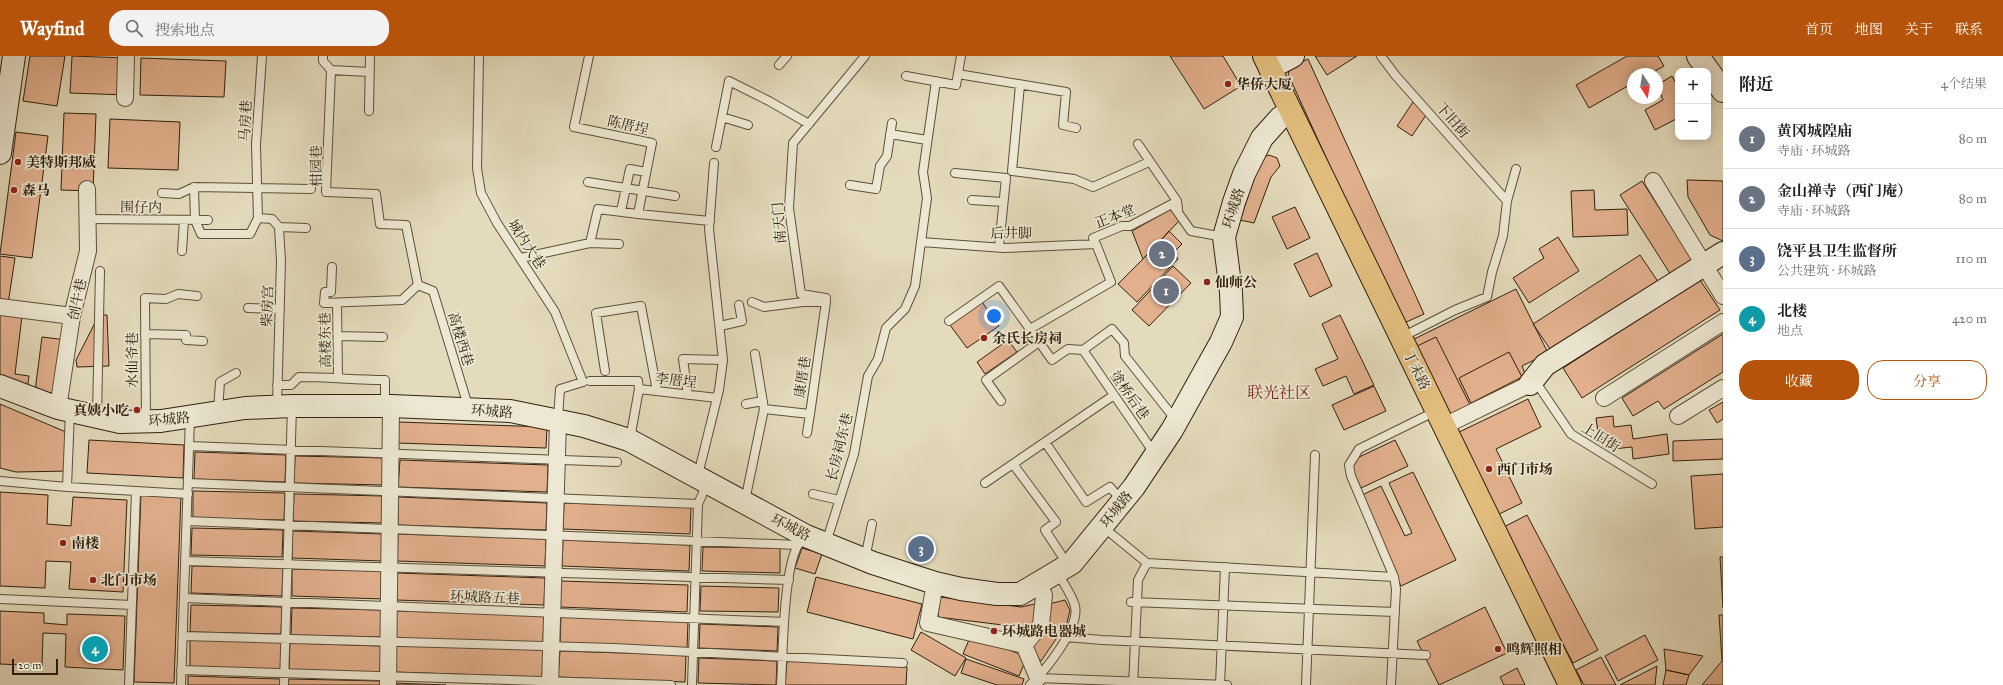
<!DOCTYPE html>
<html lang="zh">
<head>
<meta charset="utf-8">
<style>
  body { margin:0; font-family:"IM FELL Great Primer","Noto Serif SC",serif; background:#f2f2f2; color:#222 }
  .controls { position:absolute; right:12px; top:12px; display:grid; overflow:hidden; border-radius:8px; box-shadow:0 2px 10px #0003 }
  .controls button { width:36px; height:36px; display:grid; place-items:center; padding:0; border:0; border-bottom:1px solid #e0e0e0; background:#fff; color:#222; font:20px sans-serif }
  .compass { position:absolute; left:1627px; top:12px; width:36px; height:36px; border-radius:50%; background:#fff; box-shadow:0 2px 10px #0003; rotate:168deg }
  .scale { position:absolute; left:12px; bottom:10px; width:46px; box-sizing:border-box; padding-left:4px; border:2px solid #30200f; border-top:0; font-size:11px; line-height:14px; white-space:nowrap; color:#30200f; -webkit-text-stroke:3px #ede8d3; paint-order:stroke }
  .you { position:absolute; left:994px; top:260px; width:14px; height:14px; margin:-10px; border:3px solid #fff; border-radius:50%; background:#1a73e8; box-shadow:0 0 0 6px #1a73e833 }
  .badge { display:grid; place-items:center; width:26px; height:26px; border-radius:50%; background:#b45309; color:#fff; font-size:13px; font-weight:700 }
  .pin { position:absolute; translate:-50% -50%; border:2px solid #fff; box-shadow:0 1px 4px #0006 }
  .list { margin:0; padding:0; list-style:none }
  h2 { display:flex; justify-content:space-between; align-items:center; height:52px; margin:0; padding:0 16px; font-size:17px }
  h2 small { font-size:13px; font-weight:400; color:#767676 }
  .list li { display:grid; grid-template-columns:26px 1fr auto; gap:12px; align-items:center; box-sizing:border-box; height:60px; padding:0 16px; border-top:1px solid #e0e0e0 }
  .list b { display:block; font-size:15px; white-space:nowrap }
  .list p { margin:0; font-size:13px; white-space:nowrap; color:#767676 }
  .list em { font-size:13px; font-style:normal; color:#767676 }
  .actions { display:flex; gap:8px; padding:12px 16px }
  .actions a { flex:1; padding:9px 0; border:1px solid #b45309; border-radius:16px; text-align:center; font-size:14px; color:#b45309 }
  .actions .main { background:#b45309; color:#fff }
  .icon { flex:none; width:22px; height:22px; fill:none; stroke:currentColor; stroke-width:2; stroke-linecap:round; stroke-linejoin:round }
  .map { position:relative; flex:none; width:1723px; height:629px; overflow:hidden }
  header { display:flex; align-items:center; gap:24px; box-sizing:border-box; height:56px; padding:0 20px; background:#b45309; color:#fff }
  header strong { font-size:19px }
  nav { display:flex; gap:22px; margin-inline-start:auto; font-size:14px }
  .search { width:280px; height:36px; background:#f2f2f2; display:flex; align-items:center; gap:10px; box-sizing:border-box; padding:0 14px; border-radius:16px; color:#767676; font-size:15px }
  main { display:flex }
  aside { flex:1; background:#fff }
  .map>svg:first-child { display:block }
</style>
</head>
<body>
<header>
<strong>Wayfind</strong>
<div class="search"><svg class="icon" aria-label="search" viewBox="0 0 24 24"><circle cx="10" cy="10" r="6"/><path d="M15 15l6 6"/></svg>搜索地点</div>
<nav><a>首页</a><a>地图</a><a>关于</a><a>联系</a></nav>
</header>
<main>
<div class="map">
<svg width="1723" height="629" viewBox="0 0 1723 629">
  <rect width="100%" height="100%" fill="#e4dbbc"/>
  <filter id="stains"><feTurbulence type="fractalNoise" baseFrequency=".005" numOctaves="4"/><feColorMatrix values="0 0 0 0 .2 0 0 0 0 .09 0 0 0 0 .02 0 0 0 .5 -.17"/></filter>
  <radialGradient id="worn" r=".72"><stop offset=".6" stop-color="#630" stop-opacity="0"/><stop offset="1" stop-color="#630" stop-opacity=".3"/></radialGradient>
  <path fill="#e2b08d" stroke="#30200f" d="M30 0H65L57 50 23 45Z
    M72 0 127 2 126 39 70 37Z
    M1170 0H1223L1241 30 1204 53Z
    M1315 0H1357L1327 19Z
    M1627 0H1658L1664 10 1650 18H1633V27L1589 52 1576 29Z
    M141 2 226 5 224 41 140 39Z
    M1308 3 1424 258 1402 268 1288 18 1291 11Z
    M1672 20 1678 31V62L1655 74 1645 54 1663 44 1657 29Z
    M1413 46 1428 56 1412 80 1397 70Z
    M64 57 96 58 93 135 61 134Z
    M110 63 180 66 178 114 108 112Z
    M16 76 48 80 32 202 0 198Z
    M1269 99 1277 102 1280 110 1271 121 1254 167 1240 164 1261 102Z
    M1687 124 1723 125V185L1710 179 1688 141Z
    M1642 125 1693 205 1671 219 1620 139Z
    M1594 134 1595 154 1627 153 1628 179 1573 181 1571 135Z
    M1295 151 1310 182 1287 193 1272 161Z
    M1171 153 1179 165 1143 203 1132 175Z
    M1169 175 1182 188 1173 197 1178 203 1172 209 1154 192Z
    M1558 181 1579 215 1529 247 1513 222 1544 202 1539 193Z
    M1154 192 1172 209 1137 246 1118 228Z
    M1317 197 1332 230 1310 241 1294 208Z
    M1640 199 1659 227 1552 296 1533 268Z
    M0 200 15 202 8 248 0 247Z
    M1173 210 1191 227 1149 270 1132 254Z
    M1700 224 1720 254 1582 342 1563 312Z
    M1516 233 1548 297 1522 310 1527 322 1446 362 1408 286Z
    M982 246 999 270 967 292 950 269Z
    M0 257 22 260 15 318 29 320 27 335 0 327Z
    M99 259H107L109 310 77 311 76 304Z
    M1340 259 1374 329 1354 338 1346 320 1323 330 1315 313 1338 303 1322 268Z
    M1723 278V316L1664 353 1658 345 1633 360 1622 342Z
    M42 281 67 284 60 338 35 335Z
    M1436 281 1470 349 1446 360 1413 292Z
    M1008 284 1017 296 985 318 977 306Z
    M1509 296 1522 321 1471 347 1459 322Z
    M1374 330 1386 355 1344 374 1332 349Z
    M1528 343 1541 371 1496 393 1522 447 1495 460 1455 378Z
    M1723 346V363L1717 367 1709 354Z
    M0 348 73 379 71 415 16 416 0 412Z
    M1613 360 1614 371 1631 369 1633 383 1667 378 1669 398 1633 403 1632 391 1613 393 1611 382 1599 384 1596 362Z
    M398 366 547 371 546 392 397 387Z
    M1723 383V403L1673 405V385Z
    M89 384 184 389 183 422 87 417Z
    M1395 384 1408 410 1361 432 1352 413 1355 403Z
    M195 396 286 399 285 426 194 423Z
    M295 400 386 402 385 429 294 427Z
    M400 404 548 409 547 436 398 431Z
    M1413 416 1456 504 1401 530 1358 441 1381 430 1405 480 1412 477 1389 427Z
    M1723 418V471L1695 473 1691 420Z
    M193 435 285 437 284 464 193 462Z
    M0 436 48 439 47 468 71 470 73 441 127 444 123 536 69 533 71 506 46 505 45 532 0 530Z
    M141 438 181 440 174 627 134 626Z
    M294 438 385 440 384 467 293 465Z
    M398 441 547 447 546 474 398 469Z
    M564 447 691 451 690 478 563 473Z
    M1527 459 1598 594 1573 607 1502 472Z
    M192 472 283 474 282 501 191 499Z
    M292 475 384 478 383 505 292 502Z
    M398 478 546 483 545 510 397 505Z
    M563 484 690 489 689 515 562 510Z
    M703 491 780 492V517L702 515Z
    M802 492 822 498 815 518 795 512Z
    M1720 501H1723V552Z
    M192 510 283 512 282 540 191 537Z
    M292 513 383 515V543L292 540Z
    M397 517 545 522 544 549 396 544Z
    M816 521 922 548 913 583 807 556Z
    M561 525 688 529 687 556 560 551Z
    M701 530 779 532 778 556 700 555Z
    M940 541 1021 551 1039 547 1037 566 1019 571 938 561Z
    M1065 544 1070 554 1067 567 1041 605 1030 594 1049 548Z
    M191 549 282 551 281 578 190 576Z
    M1485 551 1507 597 1439 629 1417 585Z
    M292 552 383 554 382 581 291 579Z
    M0 555 44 557V567L67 569V558L125 560 123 614 65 611 66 578 43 577 42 610 0 608Z
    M396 555 544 559 543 587 395 582Z
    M1719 559H1723V629H1702L1722 605Z
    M561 561 688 566 687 592 560 588Z
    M700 568 778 571 777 595 699 592Z
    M921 576 966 602 955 620 911 594Z
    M971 579 1027 601 1019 620 963 598Z
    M1645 579 1658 604 1618 625 1605 600Z
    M190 584 282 586 281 614 190 611Z
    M290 587 381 590 380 617 289 615Z
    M395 589 543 594 542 621 394 616Z
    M1664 593 1703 600 1689 619 1666 614Z
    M560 595 686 599 685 626 558 621Z
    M1601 601 1616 629H1584L1576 614Z
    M699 602 777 605 776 629 698 627Z
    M966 603 1024 623 1022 629H997L961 617Z
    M787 605 907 611 906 629H785Z
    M1657 610 1655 629H1620Z
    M1517 612 1525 629H1504L1500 621Z
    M1666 614 1689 619 1686 629H1663Z
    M188 620 280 623V629H188Z
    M289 623 380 625V629H288Z
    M394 627 446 629H394Z"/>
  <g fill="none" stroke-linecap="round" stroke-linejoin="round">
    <g stroke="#5d4f3a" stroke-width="10">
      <path id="lane" d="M262 0 256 89 258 162 272 163 279 171
        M323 0V5L331 14
        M479 0 477 112 481 137 497 167 555 256 583 326 560 333 558 363
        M589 0 574 71 652 87 638 158
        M1381 0 1396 20 1507 145
        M779 9 787 0
        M331 14 326 136 376 138 380 168 406 169 418 229
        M331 14 369 16
        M958 18 1066 36 1063 69 1076 72
        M906 20 956 29 961 0
        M1020 29 1012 115 1074 123 1093 131 1149 106
        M369 55 370 0
        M722 61 748 69
        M890 78 927 84
        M1138 88 1177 145 1178 153
        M716 91 729 25 769 45 809 68
        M955 117 1006 122 999 191
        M588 126 675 140
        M850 129 876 133 880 110 887 100 892 67
        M162 137 179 138 194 131
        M972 144 1003 146
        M621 155 630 113 646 116
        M258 162 250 178H201L195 164 194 131 311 133
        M88 163 208 164
        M279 171 306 172
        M921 186 1004 192 1096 188 1111 226 1030 273
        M590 187 619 188
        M1096 188 1093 182 1122 170H1130L1172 148 1191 175 1224 181
        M182 195 184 164
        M521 202 590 187 598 153 638 158 710 165
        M332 211 331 236H325L324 247 402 244 418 229
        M418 229 433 235 469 353
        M826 242 801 238 789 152 793 87 865 0
        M337 247 338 321
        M248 252 280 253
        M949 265 999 230 1052 304 1068 293 1083 294
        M720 270 742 265 739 249
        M145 278 186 279V284L203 285
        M338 280 383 281
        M1402 281 1455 254 1487 241 1492 216 1503 180 1507 145 1516 113
        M1083 294 1112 273 1124 287 1125 300 1175 363
        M1083 294 1154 397
        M755 298 764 353
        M605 315 596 257 641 250 657 335
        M590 325H638L639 333 717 342
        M1535 325 1571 378 1652 428
        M277 329H291L299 321C328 321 356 324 385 324V349
        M688 339 683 303 723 304
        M1001 345 986 324 1039 286
        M746 348 763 345
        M277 350 281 205 279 171
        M218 355 220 326 236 317
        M97 360 100 215
        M146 365 145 242 166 243 178 238 197 240
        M807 377 810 358
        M630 383 639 333
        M1045 386 1086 446 1110 431 1122 445
        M189 390 617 406
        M1013 408 1056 466 1045 474 1068 509
        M698 419 719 334 723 304 709 173 714 107
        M0 425 67 431 188 438
        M188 427 698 448
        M985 427 1114 339
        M67 431 70 355
        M813 438 839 444
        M745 445 764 353 810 358 826 246H803L764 251 752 246
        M187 465 798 489
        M1103 471 1147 507 1394 521
        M826 487 854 398 868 320 878 303 886 272 905 253 915 230 927 142 923 116 936 25
        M865 503 872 468
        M186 505 789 524
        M184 542 784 566
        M0 543 132 549
        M1131 546 1395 556
        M183 580 614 592 903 607
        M1066 581 1102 584 1426 599
        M181 614 671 629
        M1038 622 1227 629
        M129 629 136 435
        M181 629 190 362
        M284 629 292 350
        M692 629 698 448 707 428
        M781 629C783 600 783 507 800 486
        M1030 629C1045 615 1080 572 1075 550 1072 539 1063 527 1058 517
        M1133 629 1138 524 1147 507
        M1220 629 1225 511
        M1306 629 1315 399
        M1391 629 1396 533 1394 521 1351 420 1349 409 1359 393 1436 355"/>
    </g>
    <g stroke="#5d4f3a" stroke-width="18">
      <path id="street" d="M125 42 126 0
        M1653 125 1723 240
        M0 251 72 260
        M1604 342 1723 266
        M58 352 72 260 88 195 87 133
        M1678 360 1723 332
        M1444 370 1530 328
        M935 527 928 567 1024 589 1038 622
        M1024 589 1041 569 1044 539 1039 528
        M388 629 391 350
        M550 629 558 366"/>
    </g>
    <g stroke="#30200f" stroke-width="24">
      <path id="secondary" d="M1698 0 1723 35
        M1270 12 1293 0
        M0 97 14 0
        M1530 328 1545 309 1723 197
        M0 330 58 352 120 366 161 365 245 352 292 350H391L510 355 584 370 629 384 806 480 873 507 935 527 961 533 997 538H1020L1072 507 1134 431 1172 374 1221 286 1232 261 1231 236 1224 181 1234 146 1244 118 1262 82 1280 62 1291 56"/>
    </g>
    <g stroke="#30200f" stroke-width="24">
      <path id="primary" d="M1264 0 1570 629"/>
    </g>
    <use href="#lane" stroke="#ede8d3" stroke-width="8"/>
    <use href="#street" stroke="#ede8d3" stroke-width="16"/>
    <use href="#secondary" stroke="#ede8d3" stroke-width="22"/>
    <use href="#primary" stroke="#e2be7e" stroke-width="22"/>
  </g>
  <g fill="#8f2418" stroke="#ede8d3" stroke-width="1.5">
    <circle cx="1228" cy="28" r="4"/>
    <circle cx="18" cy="106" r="4"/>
    <circle cx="14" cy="134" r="4"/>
    <circle cx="1207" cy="226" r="4"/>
    <circle cx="984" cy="282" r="4"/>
    <circle cx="137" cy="354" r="4"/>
    <circle cx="1489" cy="413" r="4"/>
    <circle cx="63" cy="487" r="4"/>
    <circle cx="93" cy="524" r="4"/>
    <circle cx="994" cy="575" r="4"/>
    <circle cx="1498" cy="593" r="4"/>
  </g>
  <g text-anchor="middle" stroke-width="3.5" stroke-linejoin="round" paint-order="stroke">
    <g font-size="14" font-weight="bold" fill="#30200f" stroke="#ede8d3" text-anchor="start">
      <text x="1236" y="33">华侨大厦</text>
      <text x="26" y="111">美特斯邦威</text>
      <text x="22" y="139">森马</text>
      <text x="1215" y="231">仙师公</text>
      <text x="992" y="287">余氏长房祠</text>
      <text x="129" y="359" text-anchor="end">真姨小吃</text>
      <text x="1497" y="418">西门市场</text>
      <text x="71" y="492">南楼</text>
      <text x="101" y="529">北门市场</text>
      <text x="1002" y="580">环城路电器城</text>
      <text x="1506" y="598">鸣辉照相</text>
    </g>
    <g font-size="14" fill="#30200f" stroke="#ede8d3">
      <text transform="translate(1453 64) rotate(49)" y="5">下旧街</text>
      <text transform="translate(245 65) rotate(-87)" y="5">马房巷</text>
      <text transform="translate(628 69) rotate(13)" y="5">陈厝埕</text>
      <text transform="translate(316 110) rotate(-91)" y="5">柑园巷</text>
      <text transform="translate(141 151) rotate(1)" y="5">围仔内</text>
      <text transform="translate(1233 152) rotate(-72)" y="5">环城路</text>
      <text transform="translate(1115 160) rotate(-20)" y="5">正本堂</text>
      <text transform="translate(779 167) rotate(-95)" y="5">南天门</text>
      <text x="1011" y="182">后井脚</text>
      <text transform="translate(527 188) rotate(57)" y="5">城内大巷</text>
      <text transform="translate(77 243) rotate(-78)" y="5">刣牛巷</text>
      <text transform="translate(267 250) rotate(-88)" y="5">柴房宫</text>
      <text transform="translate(461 283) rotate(73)" y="5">高楼西巷</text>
      <text transform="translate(325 284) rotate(-91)" y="5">高楼东巷</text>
      <text transform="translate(132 304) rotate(-90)" y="5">水仙爷巷</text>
      <text transform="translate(1417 314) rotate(64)" y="5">丁未路</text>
      <text transform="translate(802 321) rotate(-81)" y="5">康厝巷</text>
      <text transform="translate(676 324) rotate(7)" y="5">李厝埕</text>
      <text transform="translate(1130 339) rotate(55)" y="5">塗桥后巷</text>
      <text transform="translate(492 355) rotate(4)" y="5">环城路</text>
      <text transform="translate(169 363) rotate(-5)" y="5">环城路</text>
      <text transform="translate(1601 381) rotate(32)" y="5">上旧街</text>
      <text transform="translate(839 391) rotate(-76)" y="5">长房祠东巷</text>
      <text transform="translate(1116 453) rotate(-51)" y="5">环城路</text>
      <text transform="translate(791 471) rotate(27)" y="5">环城路</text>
      <text transform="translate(485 541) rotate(2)" y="5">环城路五巷</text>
    </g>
    <g font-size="16" fill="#7a1f14" stroke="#ede8d3">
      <text x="1279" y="342">联光社区</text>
    </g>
  </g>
  <rect width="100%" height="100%" filter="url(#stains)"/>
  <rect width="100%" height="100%" fill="url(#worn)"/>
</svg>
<div class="controls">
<button>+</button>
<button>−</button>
</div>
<svg class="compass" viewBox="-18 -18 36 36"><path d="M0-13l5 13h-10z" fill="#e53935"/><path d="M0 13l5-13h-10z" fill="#767676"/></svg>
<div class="scale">20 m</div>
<div class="you"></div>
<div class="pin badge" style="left:1166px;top:235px;background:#6b7280">1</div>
<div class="pin badge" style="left:1162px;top:198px;background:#6b7280">2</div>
<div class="pin badge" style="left:921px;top:493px;background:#5c6f8a">3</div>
<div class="pin badge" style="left:95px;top:593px;background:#0f9aa8">4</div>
</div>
<aside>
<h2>附近<small>4个结果</small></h2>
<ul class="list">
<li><span class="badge" style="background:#6b7280">1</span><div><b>黄冈城隍庙</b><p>寺庙 · 环城路</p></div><em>80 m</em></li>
<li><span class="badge" style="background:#6b7280">2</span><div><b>金山禅寺（西门庵）</b><p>寺庙 · 环城路</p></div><em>80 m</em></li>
<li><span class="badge" style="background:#5c6f8a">3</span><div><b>饶平县卫生监督所</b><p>公共建筑 · 环城路</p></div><em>110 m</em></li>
<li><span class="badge" style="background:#0f9aa8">4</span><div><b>北楼</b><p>地点</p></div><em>420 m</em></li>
</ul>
<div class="actions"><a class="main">收藏</a><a>分享</a></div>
</aside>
</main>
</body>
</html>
